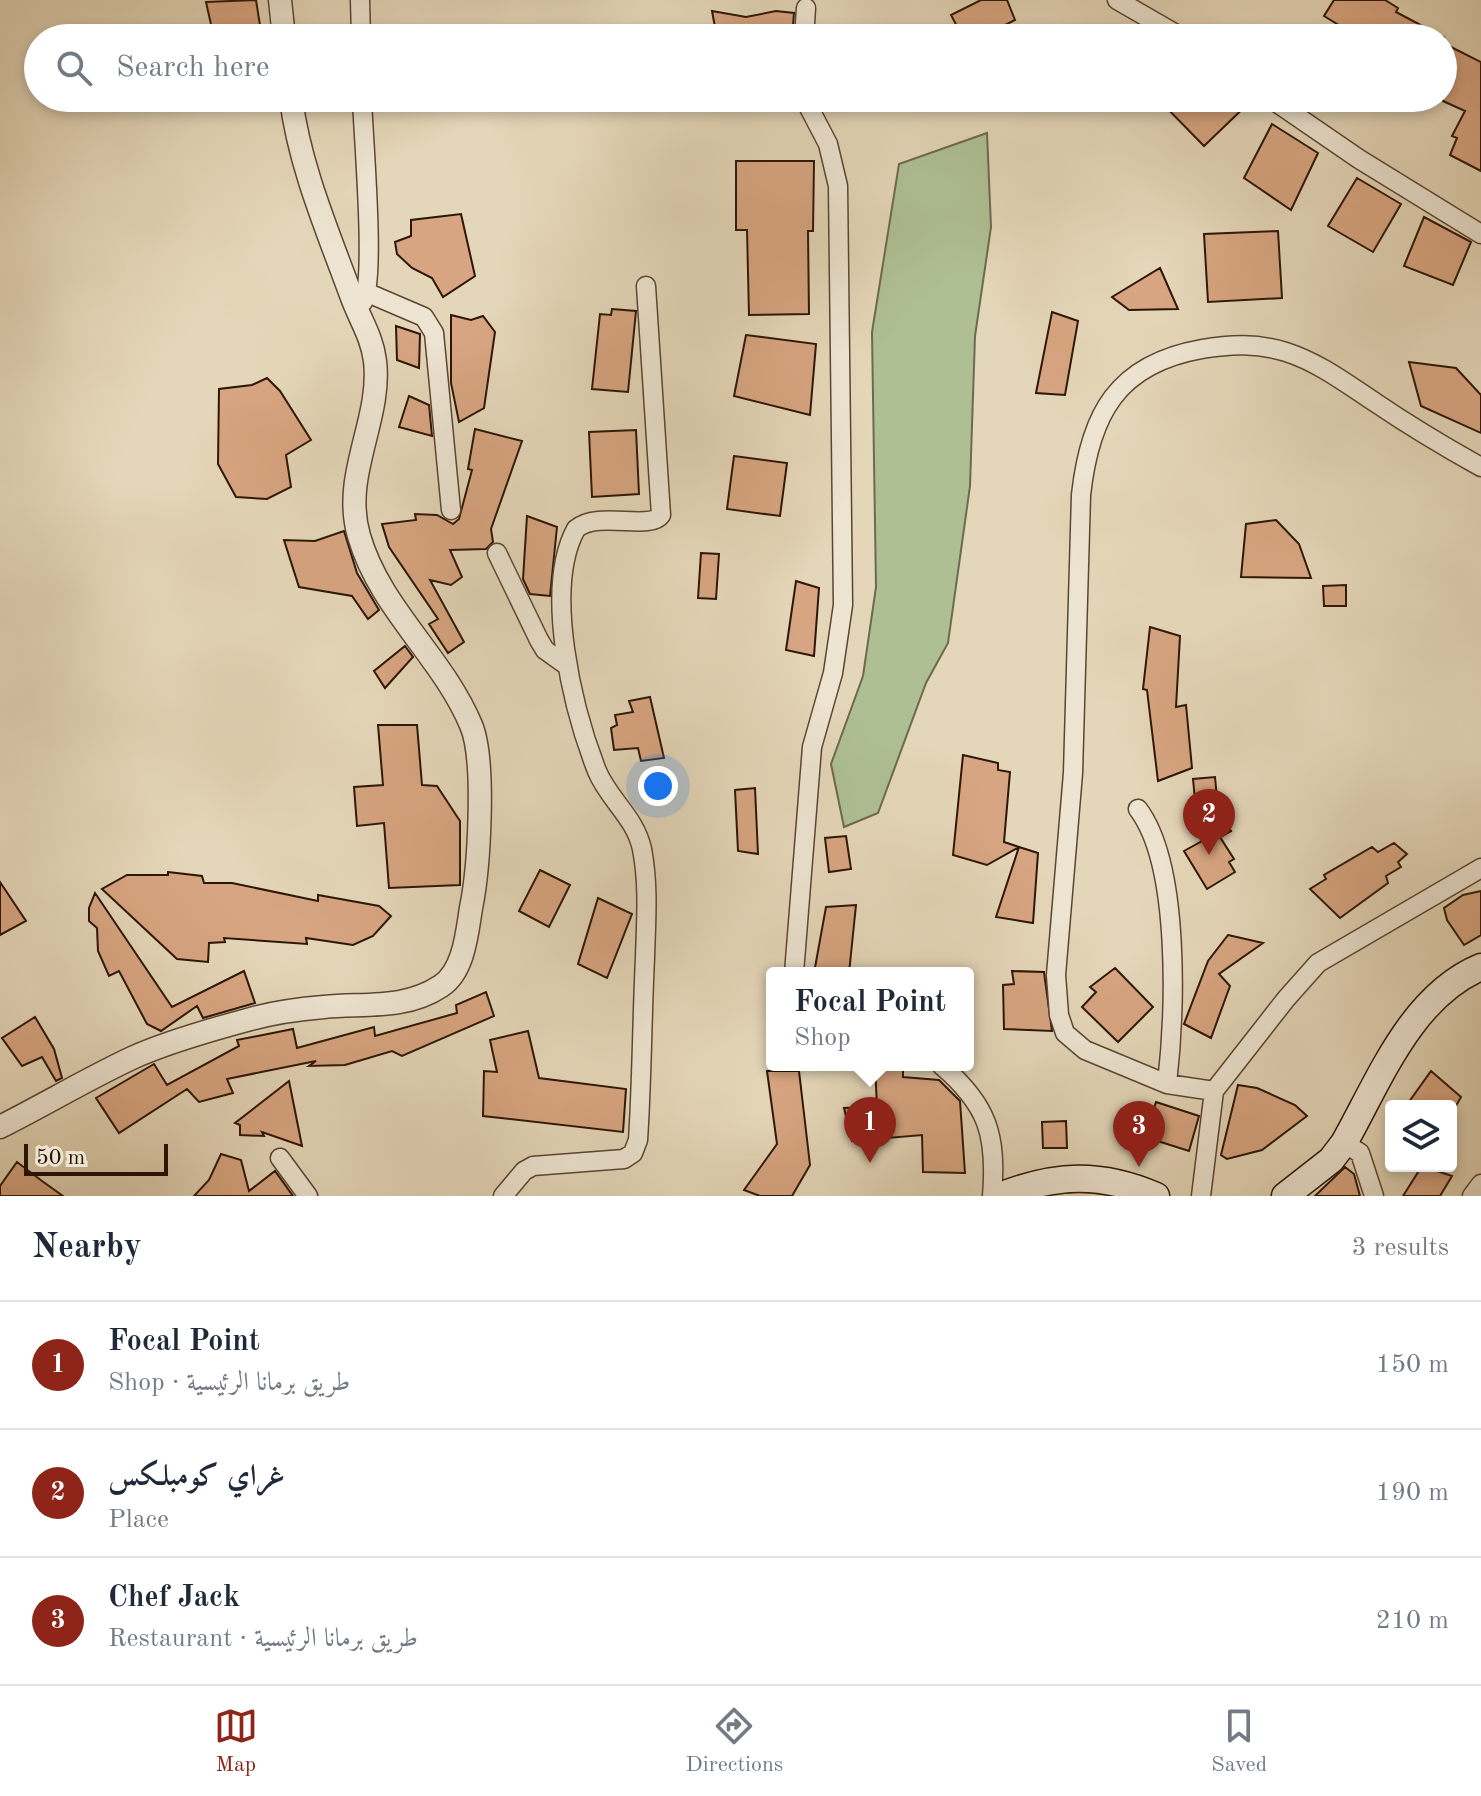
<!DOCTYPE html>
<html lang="en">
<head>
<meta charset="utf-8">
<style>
  body { margin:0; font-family:"Old Standard TT",Amiri,serif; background:#f2f2f3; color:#1f2937 }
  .controls { position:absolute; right:24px; bottom:24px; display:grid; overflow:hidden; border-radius:8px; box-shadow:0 4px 12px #0003 }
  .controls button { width:72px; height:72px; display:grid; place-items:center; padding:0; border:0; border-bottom:2px solid #e0e1e3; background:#fff; color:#1f2937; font:40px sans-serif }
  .scale { position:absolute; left:24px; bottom:20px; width:144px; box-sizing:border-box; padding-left:8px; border:4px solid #2d1607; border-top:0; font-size:22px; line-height:28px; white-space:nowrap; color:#2d1607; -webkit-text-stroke:6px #ede4d1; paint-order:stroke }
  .you { position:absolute; left:658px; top:786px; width:28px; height:28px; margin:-20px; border:6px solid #fff; border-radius:50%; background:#1a73e8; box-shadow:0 0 0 12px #1a73e833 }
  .badge { display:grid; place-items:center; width:52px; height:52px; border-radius:50%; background:#8f2418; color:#fff; font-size:26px; font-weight:700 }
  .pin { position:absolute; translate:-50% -66px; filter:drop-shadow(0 2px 4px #0008) }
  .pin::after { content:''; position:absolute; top:42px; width:28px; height:24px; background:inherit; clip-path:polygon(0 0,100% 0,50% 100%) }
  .popup { position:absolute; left:766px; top:967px; width:208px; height:104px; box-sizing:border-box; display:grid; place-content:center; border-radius:8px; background:#fff; filter:drop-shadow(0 2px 6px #0005); font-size:26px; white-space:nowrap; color:#747a83 }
  .popup b { font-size:30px; color:#1f2937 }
  .popup::after { content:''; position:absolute; left:50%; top:100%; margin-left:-16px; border:16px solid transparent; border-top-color:#fff }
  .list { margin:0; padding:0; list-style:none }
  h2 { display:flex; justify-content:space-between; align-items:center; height:104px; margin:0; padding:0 32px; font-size:34px }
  h2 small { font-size:26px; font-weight:400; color:#747a83 }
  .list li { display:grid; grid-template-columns:52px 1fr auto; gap:24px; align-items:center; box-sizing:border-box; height:128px; padding:0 32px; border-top:2px solid #e0e1e3 }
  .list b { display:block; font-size:30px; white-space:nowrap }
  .list p { margin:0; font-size:26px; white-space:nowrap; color:#747a83 }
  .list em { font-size:26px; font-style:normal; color:#747a83 }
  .icon { flex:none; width:44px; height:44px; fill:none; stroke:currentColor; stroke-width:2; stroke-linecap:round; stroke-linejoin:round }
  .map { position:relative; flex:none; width:1481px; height:1196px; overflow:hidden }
  .search { position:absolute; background:#fff; box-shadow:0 4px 12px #0003; left:24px; right:24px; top:24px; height:88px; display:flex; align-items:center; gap:20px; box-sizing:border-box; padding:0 28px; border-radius:44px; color:#747a83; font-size:30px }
  .sheet { height:488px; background:#fff }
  nav { display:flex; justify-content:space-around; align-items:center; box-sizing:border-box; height:112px; border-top:2px solid #e0e1e3; background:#fff; font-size:22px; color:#747a83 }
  nav a { display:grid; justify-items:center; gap:4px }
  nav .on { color:#8f2418 }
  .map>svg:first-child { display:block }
</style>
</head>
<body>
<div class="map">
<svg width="1481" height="1196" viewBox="0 0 1481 1196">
  <rect width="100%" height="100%" fill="#e4d6b8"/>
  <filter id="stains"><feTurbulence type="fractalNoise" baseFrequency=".0025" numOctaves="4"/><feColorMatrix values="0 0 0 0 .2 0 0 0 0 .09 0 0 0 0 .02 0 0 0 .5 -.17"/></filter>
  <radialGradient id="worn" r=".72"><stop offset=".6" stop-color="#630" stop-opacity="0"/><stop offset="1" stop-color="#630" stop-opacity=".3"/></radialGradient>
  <path fill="#aebf94" stroke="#6e6a4e" stroke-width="2" d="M987 133 991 227 975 336 970 486 948 643 926 683 878 813 844 827 831 764 863 676 876 587 872 332 899 164Z"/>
  <path fill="#d7a581" stroke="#2d1607" stroke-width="2" d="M256 0 262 38H214L206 2Z
    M981 0H1007L1015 20 980 38H963L951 15Z
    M1334 0H1385L1398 8 1396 12 1445 38H1360L1324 16Z
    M712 11 746 17 776 11 794 13 792 38H717Z
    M1443 43 1481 62V171L1450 155 1457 138 1452 136 1465 111 1443 101Z
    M1157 98H1254L1204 146Z
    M1272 124 1318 153 1291 210 1244 178Z
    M736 161H814L813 231H808L809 314 749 315 747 230H736Z
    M1357 178 1401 204 1373 252 1328 226Z
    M461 214 475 276 443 297 432 278 412 268 397 254 395 242 411 236V220Z
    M1424 217 1471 242 1453 285 1404 266Z
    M1278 231 1282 298 1208 302 1204 234Z
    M1160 268 1178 309 1129 310 1112 297Z
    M612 309 636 311 628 392 592 389 600 314 611 315Z
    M1052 312 1078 321 1065 395 1036 393Z
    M451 315 471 320 483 316 495 332 484 408 459 422 451 383Z
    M396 326 420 334 419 368 397 360Z
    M746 335 816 344 810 415 734 396Z
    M1409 362 1456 368 1481 395V433L1421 406Z
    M267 378 280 391 311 440 286 455 291 487 267 499 236 497 218 464 219 389 252 385Z
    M409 396 429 405 432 436 399 427Z
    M475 429 522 441 491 529 493 542 486 549 450 550 462 577 451 585 430 580 464 642 448 653 429 624 438 619 389 547 382 524 416 520 415 514 437 515 453 524 459 519 472 470 468 469Z
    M636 430 639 494 592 497 589 432Z
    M734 456 787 463 780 516 727 509Z
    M527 516 557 527 550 596 530 594 523 579Z
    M1276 520 1299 544 1311 578 1241 577 1246 524Z
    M344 531 357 573 379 610 368 619 352 596 299 587 284 540 315 541Z
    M701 553 719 554 716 599 698 598Z
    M796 581 819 588 814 656 786 650Z
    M1346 585V606H1324L1323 586Z
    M1150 627 1180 636 1176 707 1186 705 1192 768 1158 781 1147 690 1143 689Z
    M405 646 413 657 385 688 374 671Z
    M650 697 664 758 641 761 638 748 614 750 611 728 617 725 615 715 633 712 629 701Z
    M378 725H417L422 785 437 786 460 821V885L389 888 384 823 357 826 354 787 383 785Z
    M963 755 998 763V770L1010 772 1004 842 1019 847 987 865 953 855Z
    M1215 777 1217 798 1195 800 1193 779Z
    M755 788 758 854 738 851 735 790Z
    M1222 816 1231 831 1220 837 1234 859 1229 862 1235 872 1207 889 1184 851 1202 841 1196 831Z
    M846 836 851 869 829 872 825 838Z
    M1394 843 1407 854 1398 862 1401 867 1386 876 1388 883 1340 918 1310 889 1326 879 1324 875 1372 847 1378 852Z
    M1019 847 1038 853 1033 923 996 917Z
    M540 870 570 885 549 927 519 911Z
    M168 872 202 876 204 883H232L318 901V895L379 906 391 916 373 936 353 945 306 938 307 944 224 938 225 942 209 943 208 962 177 959 102 889 127 875H168Z
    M0 882 26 921 0 935Z
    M1481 891V935L1464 945 1447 920 1444 908 1463 895Z
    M95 893 172 1007 244 971 255 1003 203 1018 197 1006 161 1031 147 1024 119 971 109 976 98 951 97 928 89 921V908Z
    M598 898 632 914 607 978 578 964Z
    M856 905 849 973H814L826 907Z
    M1228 935 1263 943 1219 974 1230 986 1211 1038 1184 1024 1208 961Z
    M1115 968 1153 1007 1118 1042 1082 1007 1096 992 1090 987Z
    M1012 971 1044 972 1052 1031 1004 1029 1003 985 1014 984Z
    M486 992 494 1016 402 1056 392 1051 345 1065 309 1066 316 1061 227 1079 233 1093 199 1102 187 1089 119 1133 96 1098 154 1064 167 1085 239 1046 237 1040 293 1029 297 1048 374 1027 375 1036 457 1013 456 1005Z
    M35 1017 54 1049 62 1078 56 1081 42 1057 22 1066 2 1038Z
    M528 1031 539 1078 626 1089 623 1132 483 1116 484 1071 497 1072 490 1040Z
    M875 1065H903V1077L939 1080 960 1101 965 1173 923 1172 922 1135 852 1141 844 1108 877 1107Z
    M767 1071H799L810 1165 792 1196H760L744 1190 777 1144Z
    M1431 1071 1461 1097 1456 1106H1406Z
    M289 1081 302 1146 262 1132 264 1136 240 1135V1125L235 1123Z
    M1238 1085 1257 1088 1295 1105 1307 1116 1262 1150 1227 1159 1221 1155Z
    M1156 1102 1199 1116 1189 1151 1145 1137Z
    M1066 1121 1067 1148H1043L1042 1122Z
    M221 1154 241 1160 249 1191 275 1171 293 1196H194L209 1180Z
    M17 1162 42 1181 63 1196H0V1186Z
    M1422 1166 1452 1176 1440 1196H1403Z
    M1345 1167 1354 1174 1360 1196H1315Z"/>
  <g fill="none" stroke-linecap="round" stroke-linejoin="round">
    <g stroke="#5b4633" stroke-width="21">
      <path id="minor" d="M360 0 361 38
        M1117 0 1183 38
        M804 38 806 8
        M362 98C363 135 376 278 363 302
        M1270 98 1359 159 1481 234
        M368 293 424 317 434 333 451 510
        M497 553 539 640 545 650 566 665
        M1138 809C1181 866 1175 1014 1167 1084
        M794 973 812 747 833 673 843 605 838 186 828 144 804 98
        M941 1065C988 1105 997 1135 992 1196
        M1214 1091 1167 1084 1085 1050 1065 1033 1059 1015 1056 975 1073 773 1081 495C1090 414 1117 364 1202 349 1231 344 1257 343 1286 352 1320 363 1347 384 1376 403 1410 426 1445 447 1481 467
        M1344 1143 1360 1153 1374 1196
        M280 1158 308 1196
        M503 1196 524 1171 533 1166 624 1159 633 1153 638 1140C642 1079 642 1018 645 958 646 921 649 886 642 849 635 817 609 800 597 771 573 710 543 589 576 529 598 510 650 531 661 515L646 286
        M1201 1196 1214 1091 1286 999 1318 963 1481 868
        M1472 1196 1481 1184"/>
    </g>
    <g stroke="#5b4633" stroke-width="25">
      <path id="tertiary" d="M280 0 284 38
        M0 1127C44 1105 87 1079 132 1058 167 1042 210 1030 247 1020 271 1013 299 1009 324 1007 364 1003 405 1010 441 986 464 971 467 933 471 908 479 869 486 760 471 725 442 656 380 609 359 536 341 475 382 420 375 361 372 336 359 318 351 295 328 232 299 165 291 98"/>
    </g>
    <g stroke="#2d1607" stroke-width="29">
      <path id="secondary" d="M1000 1196C1055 1174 1101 1172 1156 1196
        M1285 1196 1331 1160 1344 1143C1379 1081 1411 996 1481 967"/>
    </g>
    <use href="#minor" stroke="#ede4d1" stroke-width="18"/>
    <use href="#tertiary" stroke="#ede4d1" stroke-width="22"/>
    <use href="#secondary" stroke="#ede4d1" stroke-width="26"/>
  </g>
  <rect width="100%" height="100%" filter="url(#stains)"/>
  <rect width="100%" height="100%" fill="url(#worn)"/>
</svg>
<div class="controls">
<button><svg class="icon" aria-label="layers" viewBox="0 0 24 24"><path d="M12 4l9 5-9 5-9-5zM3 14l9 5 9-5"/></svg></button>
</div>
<div class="scale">50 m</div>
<div class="you"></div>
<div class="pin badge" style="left:870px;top:1163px">1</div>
<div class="popup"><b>Focal Point</b>Shop</div>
<div class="pin badge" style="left:1209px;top:855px">2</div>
<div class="pin badge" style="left:1139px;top:1167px">3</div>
<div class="search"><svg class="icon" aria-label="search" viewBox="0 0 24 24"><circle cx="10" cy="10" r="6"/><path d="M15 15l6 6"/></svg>Search here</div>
</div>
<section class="sheet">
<h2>Nearby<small>3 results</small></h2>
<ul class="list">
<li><span class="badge">1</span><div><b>Focal Point</b><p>Shop · طريق برمانا الرئيسية</p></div><em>150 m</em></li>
<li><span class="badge">2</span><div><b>غراي كومبلكس</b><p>Place</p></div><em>190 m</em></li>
<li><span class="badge">3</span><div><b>Chef Jack</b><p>Restaurant · طريق برمانا الرئيسية</p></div><em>210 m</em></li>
</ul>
</section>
<nav>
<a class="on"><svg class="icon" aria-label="map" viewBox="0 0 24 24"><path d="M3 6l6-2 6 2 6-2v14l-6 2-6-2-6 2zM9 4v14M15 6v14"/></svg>Map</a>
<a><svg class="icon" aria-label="directions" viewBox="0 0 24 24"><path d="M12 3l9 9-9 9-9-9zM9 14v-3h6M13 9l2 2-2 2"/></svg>Directions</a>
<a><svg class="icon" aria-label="saved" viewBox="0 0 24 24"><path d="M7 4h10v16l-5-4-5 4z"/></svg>Saved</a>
</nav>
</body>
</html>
